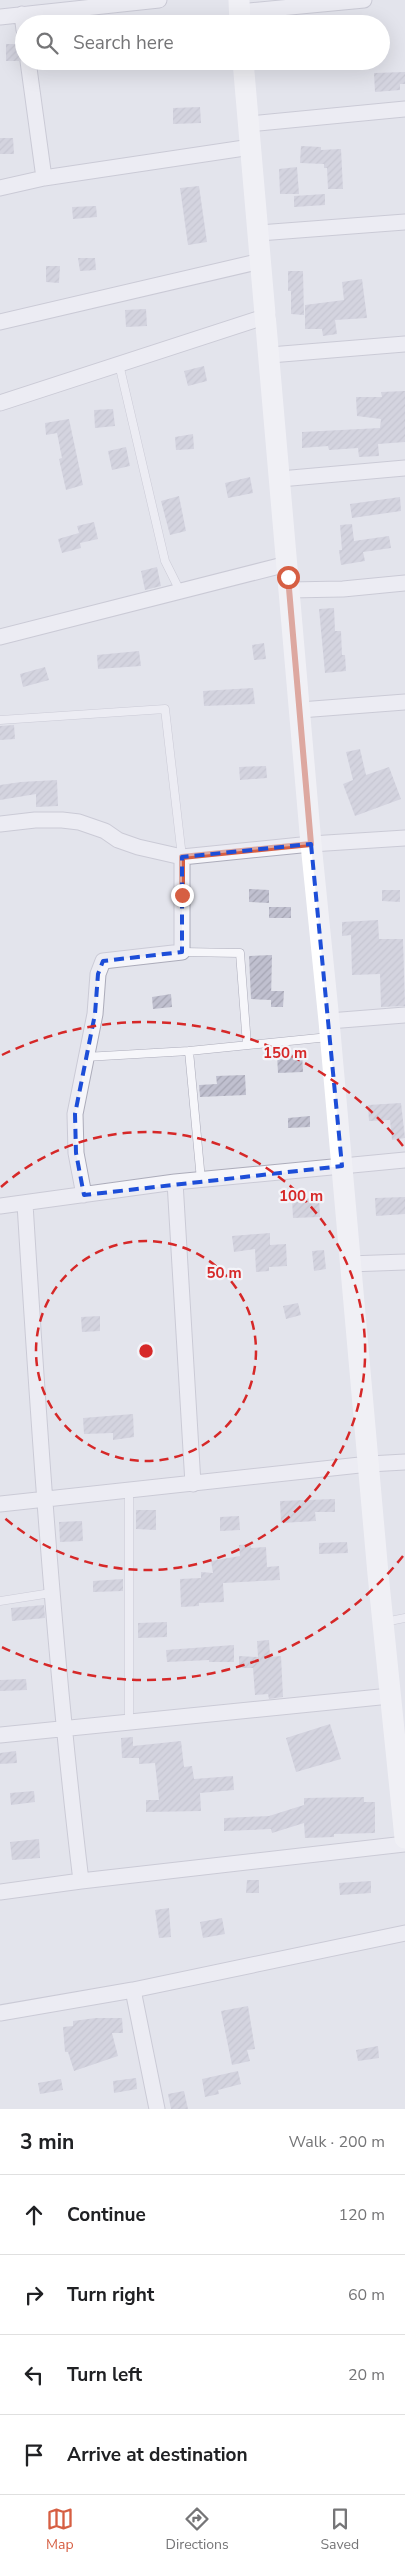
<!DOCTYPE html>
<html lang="en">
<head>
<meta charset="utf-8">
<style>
  body { margin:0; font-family:"Nunito Sans",sans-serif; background:#f6f6f6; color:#202124 }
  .stop { position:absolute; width:15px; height:15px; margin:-11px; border:4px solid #d65f43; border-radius:50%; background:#fff }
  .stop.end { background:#d65f43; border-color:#fff; box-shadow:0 1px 5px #0008 }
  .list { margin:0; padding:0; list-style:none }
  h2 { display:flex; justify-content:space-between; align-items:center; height:65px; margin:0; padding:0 20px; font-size:21px }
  h2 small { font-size:16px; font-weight:400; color:#757577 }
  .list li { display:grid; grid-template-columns:32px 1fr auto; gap:15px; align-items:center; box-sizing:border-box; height:80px; padding:0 20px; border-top:1px solid #e0e0e0 }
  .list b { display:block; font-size:19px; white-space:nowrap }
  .list em { font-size:16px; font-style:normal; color:#757577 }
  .icon { flex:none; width:28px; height:28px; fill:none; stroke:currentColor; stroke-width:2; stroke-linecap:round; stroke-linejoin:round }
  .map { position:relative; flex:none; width:405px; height:2109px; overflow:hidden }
  .search { position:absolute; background:#fff; box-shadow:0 5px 20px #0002; left:15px; right:15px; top:15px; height:55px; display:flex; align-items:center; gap:12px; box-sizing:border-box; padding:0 18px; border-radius:28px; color:#757577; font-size:19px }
  .sheet { height:385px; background:#fff }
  nav { display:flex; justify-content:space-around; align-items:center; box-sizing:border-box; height:70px; border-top:1px solid #e0e0e0; background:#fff; font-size:14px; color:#757577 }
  nav a { display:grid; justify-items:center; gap:2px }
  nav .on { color:#d65f43 }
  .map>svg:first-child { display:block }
</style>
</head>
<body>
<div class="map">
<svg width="405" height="2109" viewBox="0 0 405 2109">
  <defs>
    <pattern id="building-hatch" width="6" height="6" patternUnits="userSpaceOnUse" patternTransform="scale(1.25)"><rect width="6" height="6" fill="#c0c0cf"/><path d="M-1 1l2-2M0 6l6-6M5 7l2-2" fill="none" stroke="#a5a5b3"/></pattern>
  </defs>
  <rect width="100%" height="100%" fill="#e3e4ec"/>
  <path fill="url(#building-hatch)" d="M6 44H23V53L19 61H6Z
    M405 72V84H400V90L375 92 374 73Z
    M200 107 201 123 173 124V108Z
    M0 138H13L14 154H0Z
    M301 146 321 147V150L341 149 343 189H328L327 168H324V164L300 163Z
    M297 167 299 194H280L279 169Z
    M199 186 207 242 188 245 180 188Z
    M325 194V205L294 207V196Z
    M96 206 97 217 73 219 72 207Z
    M78 258H95L96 270 80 271Z
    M46 266H60L59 283 46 282Z
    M288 271H303L304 315 291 314V291H288Z
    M362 279 367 318 335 320 337 334 323 336 322 329H305V305L344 300 342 282Z
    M146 309 147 326 126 327 125 310Z
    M204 366 207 381 188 386 184 371Z
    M405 391V442L378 444 379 456 359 457 358 448 329 450 328 446 302 448V432L380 428 381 419 357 416 356 397H382L381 392Z
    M113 409 115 426 95 428 94 410Z
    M69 419 83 485 66 490 59 459 62 458 57 433 46 435 45 423Z
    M193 434 194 449 176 450 175 437Z
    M126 447 130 466 112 470 108 451Z
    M250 477 253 493 228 498 225 483Z
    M179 496 186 531 170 535 161 501Z
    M400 497 401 511 352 518 350 504Z
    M94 522 98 539 80 543 81 548 62 553 58 539 79 533 77 526Z
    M352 524 354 541 389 536 391 548 363 552 365 561 341 565 339 550H342L340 525Z
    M157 567 161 586 145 590 141 571Z
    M334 608 335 631H341L342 655H345L346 671 325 673 319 609Z
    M264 643 266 659 254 660 252 645Z
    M139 651 141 666 98 669 97 655Z
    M45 667 49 680 23 687 20 674Z
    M253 688 255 704 204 706 203 691Z
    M14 725 15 739 0 740V726Z
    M360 749 366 775 389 767 401 799 355 816 343 784 353 780 346 752Z
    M266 766 267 778 240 780 239 767Z
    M57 780 58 806 36 807V794L0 800V785L21 782Z
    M249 889 269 890V903L249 902Z
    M382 890H400V902L382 901Z
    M269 907H291V918H269Z
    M378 920 379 939H403L405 1006 381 1007 380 974 352 975 351 935 342 936V922Z
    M272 955 271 1000 251 999 249 956Z
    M271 991H284L283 1007H271Z
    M171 994 172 1007 153 1009 152 997Z
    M302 1054 303 1072 278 1073 277 1055Z
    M245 1075 246 1095 200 1097 199 1085 217 1084 216 1076Z
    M401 1103 405 1138 392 1140 390 1120 369 1121 368 1105Z
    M310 1116V1127L288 1128V1118Z
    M405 1197V1214L376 1216 375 1198Z
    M319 1198 320 1217 293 1218 292 1199Z
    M270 1233V1245L286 1244 287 1266 269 1267V1271L256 1272 255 1249 234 1252 232 1236Z
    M324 1250 326 1269 314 1271 312 1251Z
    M298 1303 301 1315 286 1319 283 1306Z
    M100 1316V1331L82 1332 81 1317Z
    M133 1414 134 1437 113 1440V1433L84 1434 83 1418Z
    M335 1499V1512H315L316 1521 281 1523 280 1501Z
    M136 1510H156V1530L136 1529Z
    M239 1516 240 1530 220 1531V1517Z
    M82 1521 83 1541 60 1542 59 1522Z
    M347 1542 348 1553 319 1554V1543Z
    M251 1544V1548L266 1547 267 1567 279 1566 280 1580 223 1583 224 1602 199 1603V1606L181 1607 180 1579 201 1578V1572L213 1573 211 1561 240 1556 239 1545Z
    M123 1579V1591L93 1592V1581Z
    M44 1605 45 1618 12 1621 11 1608Z
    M167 1622V1637L138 1638V1623Z
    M269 1640 270 1657 281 1656 283 1697 269 1699 268 1694 255 1695 253 1668H239V1656L258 1657 257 1641Z
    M234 1645V1662H209V1660L167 1662 166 1650Z
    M26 1679 27 1690 0 1691V1680Z
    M330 1724 341 1759 296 1772 286 1738Z
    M133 1737V1746L181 1741 184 1767 192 1766 194 1779 233 1776 234 1790 200 1793 201 1811 146 1812V1800H159L155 1763 139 1764V1758H122L121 1738Z
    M16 1751 17 1763 0 1764V1753Z
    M34 1791 35 1802 11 1805 10 1793Z
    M364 1797V1802H375V1833L334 1834V1837L305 1838 304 1823 272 1833 271 1829 224 1831V1818L269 1816 304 1805V1798Z
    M39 1839 40 1858 12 1860 10 1842Z
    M247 1880H259V1893H246Z
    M371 1881V1893L340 1895 339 1883Z
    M169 1908 171 1937 159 1938 155 1910Z
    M222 1918 225 1934 203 1938 200 1922Z
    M248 2006 255 2049 247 2050 250 2061 232 2065 221 2011Z
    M96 2018H122L123 2033H112L118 2056 74 2071 68 2052H65L63 2027 73 2026V2021Z
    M378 2046 379 2058 358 2061 356 2050Z
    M238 2071 241 2084 218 2090 219 2094 205 2097 202 2079Z
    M136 2078 137 2089 114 2093 113 2081Z
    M61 2079 63 2090 40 2094 38 2083Z
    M184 2091 188 2109H171L168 2094Z"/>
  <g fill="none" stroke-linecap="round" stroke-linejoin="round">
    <g stroke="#acacba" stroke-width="9">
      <path id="lane" d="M119 364 165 561 180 591
        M0 720 165 709 182 857
        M182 952 240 953 247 1045
        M189 1051 329 1037
        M85 1057 189 1051 201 1180
        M129 1490V1722
        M0 1601 51 1593
        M385 1622 405 1618"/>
    </g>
    <g stroke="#acacba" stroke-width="17">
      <path id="street" d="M239 12 364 0
        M22 14 24 30
        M0 17 159 0
        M28 61 44 178
        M249 124 405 109
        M0 188 44 178 251 147
        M259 233 405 222
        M0 322 261 261
        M270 355 405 344
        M0 403 267 316
        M280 479 405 468
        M289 590 343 589 405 583
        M0 637 287 564
        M300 710 405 702
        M0 824 35 820H62L79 822 105 831 118 840 138 847 182 857 311 844 405 838
        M329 1021 405 1015
        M175 1182 193 1484
        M84 1195 76 1153 75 1114 95 1014 98 974 103 961 182 952V857
        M25 1204C39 1430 54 1656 81 1881
        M0 1206 175 1182 405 1160
        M349 1264 405 1262
        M0 1504 369 1464 405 1462
        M0 1735 390 1696
        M0 1892 81 1881 405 1844
        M133 1990 157 2109
        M0 2013 133 1990 405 1933"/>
    </g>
    <use href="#lane" stroke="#f6f6fa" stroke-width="8"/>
    <use href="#street" stroke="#f6f6fa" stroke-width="15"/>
    <path stroke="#fff" stroke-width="21" d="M239 0 240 24
      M243 61 311 844 329 1021 378 1574 405 1838"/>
  </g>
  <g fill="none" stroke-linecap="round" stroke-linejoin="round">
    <path stroke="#d65f43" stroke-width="6" d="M182 895V857L311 844 288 577"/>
  </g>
  <path d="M0 0H405V2109H0ZM311 844 342 1166 84 1195 76 1153 75 1114 95 1014 98 974 103 961 182 952V857Z" fill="#e3e4ec" fill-opacity=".55" fill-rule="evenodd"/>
  <path fill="none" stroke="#1d4ed8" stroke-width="4" stroke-dasharray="10 6" stroke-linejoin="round" d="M311 844 342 1166 84 1195 76 1153 75 1114 95 1014 98 974 103 961 182 952V857Z"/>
  <g fill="none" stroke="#d62828" stroke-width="2.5" stroke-dasharray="9 6">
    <circle cx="146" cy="1351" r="110"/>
    <path d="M1 1187A219 219 0 1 1 1 1515"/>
    <path d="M403 1556A329 329 0 0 1 2 1647M2 1055A329 329 0 0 1 403 1146"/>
  </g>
  <circle cx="146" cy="1351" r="8" fill="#d62828" stroke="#f3f4f9" stroke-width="2.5"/>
  <g font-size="15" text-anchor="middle" font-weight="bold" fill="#d62828" stroke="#f3f4f9" stroke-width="4.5" stroke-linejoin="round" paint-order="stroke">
    <text x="285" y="1058">150 m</text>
    <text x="301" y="1201">100 m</text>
    <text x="224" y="1278">50 m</text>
  </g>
</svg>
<div class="stop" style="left:288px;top:577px"></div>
<div class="stop end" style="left:182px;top:895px"></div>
<div class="search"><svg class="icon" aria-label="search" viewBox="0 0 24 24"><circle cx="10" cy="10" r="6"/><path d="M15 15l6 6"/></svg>Search here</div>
</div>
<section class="sheet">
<h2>3 min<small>Walk · 200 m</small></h2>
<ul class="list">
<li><svg class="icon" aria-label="ahead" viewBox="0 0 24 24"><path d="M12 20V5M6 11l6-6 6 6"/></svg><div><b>Continue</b></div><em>120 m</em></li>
<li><svg class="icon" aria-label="right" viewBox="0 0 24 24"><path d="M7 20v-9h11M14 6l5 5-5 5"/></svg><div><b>Turn right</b></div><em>60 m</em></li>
<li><svg class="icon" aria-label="left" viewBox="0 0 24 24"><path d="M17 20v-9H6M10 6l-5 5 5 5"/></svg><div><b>Turn left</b></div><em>20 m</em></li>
<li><svg class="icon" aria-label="arrive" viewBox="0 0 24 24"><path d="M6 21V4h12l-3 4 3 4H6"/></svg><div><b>Arrive at destination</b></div></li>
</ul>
</section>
<nav>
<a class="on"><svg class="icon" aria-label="map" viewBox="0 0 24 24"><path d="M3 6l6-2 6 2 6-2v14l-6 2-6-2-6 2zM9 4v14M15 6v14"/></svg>Map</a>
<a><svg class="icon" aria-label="directions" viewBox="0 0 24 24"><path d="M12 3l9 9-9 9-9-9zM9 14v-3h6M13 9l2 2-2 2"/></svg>Directions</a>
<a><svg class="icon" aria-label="saved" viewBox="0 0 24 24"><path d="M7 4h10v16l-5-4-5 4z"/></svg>Saved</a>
</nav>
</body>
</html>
